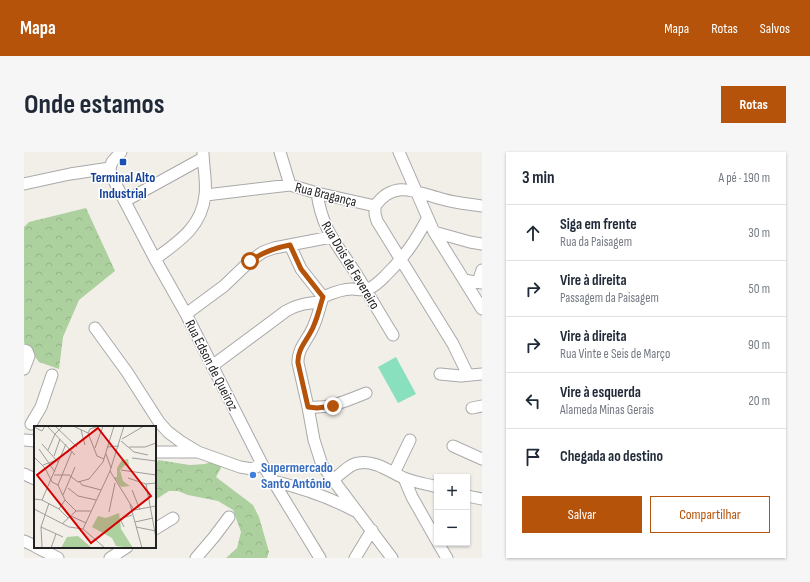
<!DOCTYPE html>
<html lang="pt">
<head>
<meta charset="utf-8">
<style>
  body { margin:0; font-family:"Sofia Sans Condensed",sans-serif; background:#f6f6f7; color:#1f2937 }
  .controls { position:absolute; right:12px; bottom:12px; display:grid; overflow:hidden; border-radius:0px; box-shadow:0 1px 3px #0004 }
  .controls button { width:36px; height:36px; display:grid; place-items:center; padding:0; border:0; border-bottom:1px solid #e0e1e3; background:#fff; color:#1f2937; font:20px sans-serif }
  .stop { position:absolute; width:12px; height:12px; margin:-9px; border:3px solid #b45309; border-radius:50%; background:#fff }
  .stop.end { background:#b45309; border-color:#fff; box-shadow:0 1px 4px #0008 }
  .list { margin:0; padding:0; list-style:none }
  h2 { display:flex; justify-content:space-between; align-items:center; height:52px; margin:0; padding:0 16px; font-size:17px }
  h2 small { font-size:13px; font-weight:400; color:#747a83 }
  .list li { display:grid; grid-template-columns:26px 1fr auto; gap:12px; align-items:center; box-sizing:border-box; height:56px; padding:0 16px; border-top:1px solid #e0e1e3 }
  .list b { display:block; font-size:15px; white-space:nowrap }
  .list p { margin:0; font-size:13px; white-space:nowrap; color:#747a83 }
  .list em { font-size:13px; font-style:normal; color:#747a83 }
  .actions { display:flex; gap:8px; padding:12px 16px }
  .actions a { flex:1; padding:9px 0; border:1px solid #b45309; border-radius:0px; text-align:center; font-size:14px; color:#b45309 }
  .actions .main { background:#b45309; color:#fff }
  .icon { flex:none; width:22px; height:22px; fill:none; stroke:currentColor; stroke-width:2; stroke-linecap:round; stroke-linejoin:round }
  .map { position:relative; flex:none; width:458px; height:406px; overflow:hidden; border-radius:0px }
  header { display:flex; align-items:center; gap:24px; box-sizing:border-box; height:56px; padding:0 20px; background:#b45309; color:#fff }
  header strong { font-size:19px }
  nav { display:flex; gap:22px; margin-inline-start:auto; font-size:14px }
  .intro { display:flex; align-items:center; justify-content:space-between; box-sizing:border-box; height:96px; padding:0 24px }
  h1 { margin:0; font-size:28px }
  .button { padding:10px 18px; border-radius:0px; background:#b45309; color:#fff; font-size:14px; font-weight:700 }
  main { display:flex; gap:24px; padding:0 24px }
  aside { flex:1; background:#fff; border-radius:0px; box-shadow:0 1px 3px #0004 }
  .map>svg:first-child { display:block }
</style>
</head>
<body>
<header>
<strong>Mapa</strong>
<nav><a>Mapa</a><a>Rotas</a><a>Salvos</a></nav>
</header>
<div class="intro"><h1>Onde estamos</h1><a class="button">Rotas</a></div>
<main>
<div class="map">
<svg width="458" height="406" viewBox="0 0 458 406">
  <defs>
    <pattern id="forest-crowns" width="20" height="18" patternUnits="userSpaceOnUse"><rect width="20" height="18" fill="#add19e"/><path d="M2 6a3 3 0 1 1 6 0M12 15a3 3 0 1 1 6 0" fill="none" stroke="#95b388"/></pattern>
  </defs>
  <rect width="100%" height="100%" fill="#f2efe9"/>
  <path fill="url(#forest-crowns)" d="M62 56 91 119 55 148 39 185 35 217 15 210 0 190V75L5 70Z
    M134 308 166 313 181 312 187 310 199 312 192 325 229 353 235 365 245 400 243 406H202L213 396 217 380 209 358 194 349 164 343 154 339H145L131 348V316Z"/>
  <path fill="#88e0be" d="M372 205 392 242 374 251 354 215Z"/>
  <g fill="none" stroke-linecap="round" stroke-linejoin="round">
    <g stroke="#a9a9a9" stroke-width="13">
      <path id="minor" d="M256 0 266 33
        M375 0 410 80 458 157
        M86 16 87 23 131 107 162 162 238 312 249 329 296 406
        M86 16 88 10 97 0
        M0 32 46 22 86 16
        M293 41C298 77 312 91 331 120 344 141 356 162 369 183
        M182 43 266 33 293 41 351 54
        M101 49 179 6
        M351 54V62L353 69 429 192 444 223
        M351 54C370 27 392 40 418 47 431 51 445 52 458 54
        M410 80 446 90 458 92
        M266 93 277 117 299 145
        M131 107C154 90 178 75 181 43 183 32 179 12 179 0
        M440 128 458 131
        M454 130 458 118
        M162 162 200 134 226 109 239 100 250 96 307 85
        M71 176 103 220 135 270 144 280 156 289 174 300
        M0 198 3 199 5 204 0 217
        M188 214 262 159C274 152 284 151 297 150
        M416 222 437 224 458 222
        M284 255C305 257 322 249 342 241
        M448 256 458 254
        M7 272 17 255 28 223
        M0 288 11 289
        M429 294 458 307
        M131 300H174L216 315 228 317 238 312
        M370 321 386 288
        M0 322 11 327
        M380 326 388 345 413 389
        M309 328C317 322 325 312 335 311 351 308 366 320 380 326 390 330 402 332 413 335
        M249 329C278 336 305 345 331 359
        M443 344 458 347
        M131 377 149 366
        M0 389 11 394
        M414 391 423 406
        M12 395 34 406
        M86 406 103 395
        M172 406 190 385 205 365
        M331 406 348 378
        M368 406 298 313 290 288 284 255 274 211C273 196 285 187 290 173 294 164 296 154 299 145 308 141 318 137 328 137 333 137 339 139 344 137 352 134 357 128 363 122 381 104 391 90 403 67"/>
    </g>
    <use href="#minor" stroke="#fff" stroke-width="11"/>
  </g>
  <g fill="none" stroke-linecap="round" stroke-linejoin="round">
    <path stroke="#b45309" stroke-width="5" d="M226 109C239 100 250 96 266 93L277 117 299 145C296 154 294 164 290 173 285 187 273 196 274 211L284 255 293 256 309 254"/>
  </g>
  <rect fill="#1a4fb4" stroke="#fff" stroke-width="1.5" x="95" y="6" width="8" height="8" rx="2"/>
  <circle fill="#3f7fe0" stroke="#fff" stroke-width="1.5" cx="229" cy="323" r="4"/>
  <g text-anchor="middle" stroke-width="3" stroke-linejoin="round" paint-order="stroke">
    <g font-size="14" font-weight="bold" fill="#164399" stroke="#fff">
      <text x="99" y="30">Terminal Alto<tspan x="99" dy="16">Industrial</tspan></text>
    </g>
    <g font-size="14" fill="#222" stroke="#fff">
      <text transform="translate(302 42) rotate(14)" y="5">Rua Bragança</text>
      <text transform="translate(327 113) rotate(59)" y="5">Rua Dois de Fevereiro</text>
      <text transform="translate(188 213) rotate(63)" y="5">Rua Edson de Queiroz</text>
    </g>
    <g font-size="14" font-weight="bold" fill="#366cbe" stroke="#fff" text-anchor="start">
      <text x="237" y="320">Supermercado<tspan x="237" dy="16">Santo Antônio</tspan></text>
    </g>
  </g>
  <g transform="translate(10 274)">
    <rect width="122" height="122" fill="#f2efe9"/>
    <path d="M94 33 95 40 91 39 86 44 89 55 96 60 87 61 80 51H83V42L88 34ZM85 87 87 103 99 122 82 120 78 112 58 101 64 90 72 92ZM44 110 58 122H27L33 111Z" fill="#add19e"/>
    <path fill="none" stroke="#9f9d99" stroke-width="1" d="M13 0 41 29M21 0 43 21M39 0 54 7M0 1 8 5 11 0M47 4 51 19M54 7 63 30 70 33M54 7 56 3 65 0M88 13 110 0M87 15 100 26 114 29M8 18 24 36M73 21 85 20M95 21H111L122 17M61 22 69 0M5 23 21 46M14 24 21 8 29 0M72 28 77 42M20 30 26 13M0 31 11 42 18 56 24 59M98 32 122 35M9 39 23 34M87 44 122 49M76 45 100 84 122 80M20 49H35L44 56 55 53 69 36 80 0M94 52 112 58 122 57M45 55 48 59 67 64M112 58 122 112M24 59 38 25M24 59 31 74 42 85M34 62 44 70 62 74M98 64 106 84M29 69 41 41M0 73 8 74 25 83M8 74 32 18M31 74 25 83 34 92M96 78 108 122M0 83 35 101 49 103M75 86 81 57M37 90 52 97M101 96 119 92M28 98 42 85H57M7 101 29 111M90 101 86 93 98 89M102 101 122 105M49 103 76 45 90 0M49 103 71 122M8 121 7 101 15 77M17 122 22 108"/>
    <path fill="#d40000" fill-opacity="0.15" stroke="#d40000" stroke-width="2" d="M64 2 117 70 57 117 3 49Z"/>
    <rect width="122" height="122" fill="none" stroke="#222" stroke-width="2"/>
  </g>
</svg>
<div class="controls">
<button>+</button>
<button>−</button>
</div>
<div class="stop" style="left:226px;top:109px"></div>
<div class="stop end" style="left:309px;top:254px"></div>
</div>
<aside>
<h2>3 min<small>A pé · 190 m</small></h2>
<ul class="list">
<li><svg class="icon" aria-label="ahead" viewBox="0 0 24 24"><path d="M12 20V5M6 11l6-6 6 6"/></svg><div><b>Siga em frente</b><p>Rua da Paisagem</p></div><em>30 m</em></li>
<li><svg class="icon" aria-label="right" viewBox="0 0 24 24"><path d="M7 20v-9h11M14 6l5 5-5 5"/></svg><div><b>Vire à direita</b><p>Passagem da Paisagem</p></div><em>50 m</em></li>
<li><svg class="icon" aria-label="right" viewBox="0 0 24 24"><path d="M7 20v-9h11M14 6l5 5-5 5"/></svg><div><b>Vire à direita</b><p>Rua Vinte e Seis de Março</p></div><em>90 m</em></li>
<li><svg class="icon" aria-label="left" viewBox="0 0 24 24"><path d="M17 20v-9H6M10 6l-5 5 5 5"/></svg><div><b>Vire à esquerda</b><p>Alameda Minas Gerais</p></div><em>20 m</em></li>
<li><svg class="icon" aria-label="arrive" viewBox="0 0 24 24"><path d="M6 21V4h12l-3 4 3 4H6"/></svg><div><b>Chegada ao destino</b></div></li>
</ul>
<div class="actions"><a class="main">Salvar</a><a>Compartilhar</a></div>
</aside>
</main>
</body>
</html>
